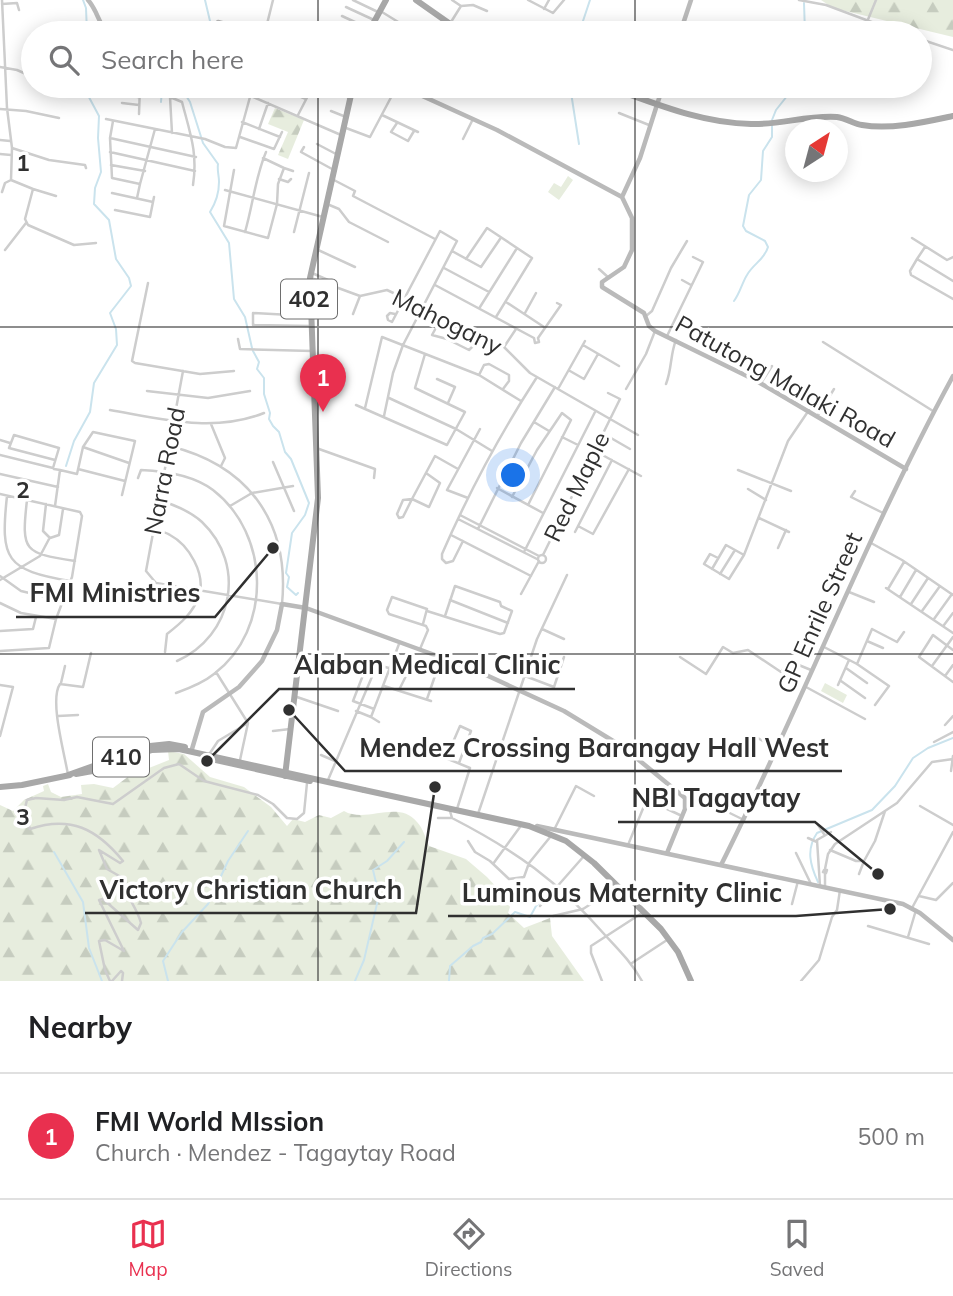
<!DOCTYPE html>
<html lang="en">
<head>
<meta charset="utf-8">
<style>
  body { margin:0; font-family:Mulish,sans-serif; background:#f6f6f6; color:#202124 }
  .compass { position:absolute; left:785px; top:119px; width:63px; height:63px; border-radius:50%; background:#fff; box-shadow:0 4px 18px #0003; rotate:36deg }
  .you { position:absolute; left:514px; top:476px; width:24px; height:24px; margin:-18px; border:5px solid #fff; border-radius:50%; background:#1a73e8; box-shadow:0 0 0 10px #1a73e833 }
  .badge { display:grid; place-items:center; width:46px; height:46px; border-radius:50%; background:#e9304f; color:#fff; font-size:23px; font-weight:700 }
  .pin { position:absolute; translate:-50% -58px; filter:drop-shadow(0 2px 4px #0008) }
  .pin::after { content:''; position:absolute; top:37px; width:24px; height:21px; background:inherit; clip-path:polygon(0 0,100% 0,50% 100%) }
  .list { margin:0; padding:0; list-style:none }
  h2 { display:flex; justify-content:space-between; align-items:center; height:91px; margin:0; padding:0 28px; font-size:30px }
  h2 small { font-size:23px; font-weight:400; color:#757577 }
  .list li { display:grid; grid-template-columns:46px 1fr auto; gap:21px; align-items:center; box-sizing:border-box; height:126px; padding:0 28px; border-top:2px solid #e0e0e0 }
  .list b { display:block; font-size:26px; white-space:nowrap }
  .list p { margin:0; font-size:23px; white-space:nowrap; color:#757577 }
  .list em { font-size:23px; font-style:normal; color:#757577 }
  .icon { flex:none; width:38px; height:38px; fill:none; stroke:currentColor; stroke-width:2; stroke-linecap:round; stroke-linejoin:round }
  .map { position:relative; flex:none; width:953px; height:981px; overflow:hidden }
  .search { position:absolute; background:#fff; box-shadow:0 4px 18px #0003; left:21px; right:21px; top:21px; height:77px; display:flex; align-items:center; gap:18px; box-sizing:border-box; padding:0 24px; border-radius:38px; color:#757577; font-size:26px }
  .sheet { height:217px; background:#fff }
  nav { display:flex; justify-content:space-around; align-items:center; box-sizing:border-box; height:98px; border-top:2px solid #e0e0e0; background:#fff; font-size:19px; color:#757577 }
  nav a { display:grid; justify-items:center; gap:4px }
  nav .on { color:#e9304f }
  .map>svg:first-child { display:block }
</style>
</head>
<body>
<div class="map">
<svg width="953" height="981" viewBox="0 0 953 981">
  <defs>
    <pattern id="forest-firs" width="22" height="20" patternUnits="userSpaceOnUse" patternTransform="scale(1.75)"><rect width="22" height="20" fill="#e7edde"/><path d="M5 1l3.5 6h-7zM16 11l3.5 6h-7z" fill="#c6ccbf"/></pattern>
  </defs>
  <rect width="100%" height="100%" fill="#fff"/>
  <path fill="#e7edde" d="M568 176 573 180 559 200 548 192 554 183 561 187Z
    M825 683 847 695 843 703 821 691Z"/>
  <path fill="url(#forest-firs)" d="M821 0H953V37L833 8Z
    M275 108 304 120 288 159 278 155 288 132 268 124Z
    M168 751 184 754 210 777 244 787 271 807 287 826 293 819 305 822 319 815 331 818 344 811C366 824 398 799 417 822 423 828 426 839 429 846L466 859 487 877 500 891 510 907 508 913 524 928 550 918 552 936 584 981H0V805L13 811 24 800 44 791 43 786 48 784 51 792 61 797 82 794 81 785 94 784 113 788 129 776 169 760Z"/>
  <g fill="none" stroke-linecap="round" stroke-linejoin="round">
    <path stroke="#cae3ed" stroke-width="2" d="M83 0 86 8 87 33
      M804 3 805 33
      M203 33 210 21 205 0
      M579 33 590 0
      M180 86 190 102 203 143 218 164C217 171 219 175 219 182 219 192 215 204 210 212L229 243 234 299 245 317 252 348
      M570 86 579 144
      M161 102 162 89H169V86
      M772 120 776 110 795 86
      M734 301C740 293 742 283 747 275 753 264 765 259 768 247L765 241 746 231 743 226 749 195 761 180 763 151 772 137V125
      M253 351 259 362 257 369 264 378V394L270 413 269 419 273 426 279 432 285 452 291 459 309 503 305 515 292 533 286 573 289 577 287 587 296 595 298 593
      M66 466 74 441 90 412 94 383 117 345 116 329 110 313 131 286 129 278 116 259 109 220 94 204 95 188 101 172 98 138 99 116 83 86
      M54 852 83 902 89 948 102 981
      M818 882C810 865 806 849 817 833L872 810 895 786 913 758 928 748 953 738
      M168 981 163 961 182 932 208 904 228 861 248 831
      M355 981 364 960 379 895 373 870 387 861 404 842
      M449 981 450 966 473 946 481 942 483 938 492 934 515 912 530 917 536 906 546 897"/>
    <path stroke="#cdcdcd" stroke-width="2.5" d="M353 0 378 12
      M528 0 553 13 564 0
      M799 0 826 5 901 33
      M2 4 17 3 19 10
      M461 6 473 5 487 11
      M346 7 374 20
      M544 9 549 0
      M382 12 416 33
      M342 16 370 29
      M451 22 461 6 452 0
      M867 22 876 0
      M267 24 273 0
      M375 25 391 33
      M272 33 276 25
      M920 39 953 50
      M0 67 17 70 33 77
      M47 86 63 89
      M275 86 306 99
      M387 86 395 90
      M334 92 350 98
      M124 95 138 97
      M524 95 529 86
      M251 96 341 135
      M122 103 139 105
      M0 109 26 111 59 118
      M331 111 346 117
      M619 113 649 125
      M139 114 140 86
      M298 115 313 86
      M382 115 418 132
      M106 119 205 139 225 147 236 148 253 86
      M113 121 110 138 112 178 140 184 155 129
      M242 122 280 137
      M397 123 391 132 408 141 414 131
      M346 128 370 137 397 86
      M259 129 268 103
      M172 133 170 97 182 102C190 133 198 153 193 185
      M240 137 274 149 282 132
      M110 138 196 157
      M463 139 473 119
      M0 140 10 141
      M317 144 336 154
      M304 147 301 152 332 169
      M12 148 49 160 85 165 86 168
      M110 152 195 171
      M0 154 11 155
      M263 158 284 168
      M111 165 145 171
      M234 170 224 226 268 238 277 204 278 184 284 168 293 171
      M279 179 288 182 291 179
      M332 179 355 191 353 196 435 239
      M11 180 33 189 25 219 28 225 74 245 96 243
      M33 189 56 196
      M225 190 323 217
      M2 192 5 183 11 180 12 148 7 108 2 0
      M112 193 153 202
      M137 198 140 184
      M327 204 339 209 349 222 388 242
      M115 210 150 217 154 197
      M245 232C253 205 255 178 266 152
      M294 232 309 173
      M912 238 947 260 953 257
      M316 249 355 267
      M5 250 26 223
      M452 251 481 267 500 239
      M466 259 487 228 532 258 496 317
      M917 259 925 247
      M444 268 489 292
      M599 269 609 278
      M312 273 328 280 329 284
      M311 278 360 296 387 290 404 298 504 347 530 373 638 435
      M682 280 691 285
      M953 281 917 259 910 271 911 275 953 299
      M148 283 132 361 135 363 200 374 234 371
      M435 285 534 338 535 343 539 342 538 338 561 305 557 303
      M506 302 544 327
      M480 307 517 248
      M525 313 536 293
      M353 314 360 296
      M309 316 253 313V325L311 326
      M646 316 652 311 671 268 687 241
      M442 317 432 335 447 339 469 350 482 337
      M392 322 388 320 387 316 390 313 395 314
      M667 336 703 262 693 257
      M238 339 240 349 312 351
      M823 342 933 411
      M583 345 619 366
      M504 347 516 329
      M570 371 584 379 598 354
      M479 375 484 365 489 364 509 375V381L503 389
      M437 379 455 387 448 403
      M761 383 772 366
      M666 384C672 369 670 355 676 340
      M558 389 585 341
      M626 389 646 354 655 331
      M147 391 208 398 250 391
      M389 398 456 429 492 451
      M356 405 447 445 465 412 415 388 425 354
      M365 408 382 337 479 375 521 401
      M110 410C162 419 213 433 264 413
      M818 415 834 389
      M384 416 393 373 403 345 457 241 440 231 392 322
      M534 422 549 431
      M211 424 225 458 221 466
      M604 434 630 449
      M562 437 578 445
      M0 440 10 443
      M169 446C249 465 290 523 282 604L156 583 146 571 183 371
      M83 447 129 463
      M319 449 375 469 374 478
      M595 451 641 476
      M0 455 53 468 59 448 14 435 9 448 55 460
      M273 462 294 511
      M54 469 60 470 55 506
      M78 469 125 481
      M60 470 77 474 83 447 93 432 135 441 122 495
      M738 470 791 491
      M426 473 440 483 429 507 412 499 403 500 397 514 399 518 403 517 412 499 435 456 458 469
      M0 474 58 487
      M138 478 141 470C166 471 193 475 213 490 270 534 273 629 214 674 203 683 190 688 176 693
      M497 488 543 513
      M748 489 766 500
      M855 491 851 497 883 513
      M0 494 80 512 82 516 72 577 56 619 49 648 0 651
      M7 496C0 560 6 570 70 581
      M512 497 537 450 562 413 571 420 528 505
      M468 498 447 490 480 429
      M27 500C21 552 24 553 75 561
      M159 500C175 505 190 511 202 522 247 565 233 636 177 661
      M46 504 43 531 50 538 59 535 63 509
      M230 506 252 493 293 486
      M460 515 539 556
      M759 518 789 532
      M458 519 537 559
      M578 526 593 534 629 469
      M478 529 521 443 555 387
      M154 530C159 531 166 532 170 535 189 545 206 574 199 596 193 613 181 623 167 634L165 652
      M575 532 612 460
      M451 535 531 576
      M463 541 453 561 446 563 442 559V554C469 492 500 434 537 377
      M871 543 902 560 953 595
      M778 548 786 530
      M524 552 595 412
      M543 555 620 399 608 393
      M538 559a4 4 0 1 1 8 0a4 4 0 1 1-8 0Z
      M718 558 710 554 704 564 729 579 744 555
      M712 569 726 545 744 555 788 441 809 410
      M720 574 735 550
      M0 576 21 591 63 601
      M0 580 40 556 49 539
      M886 588 953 633
      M888 589 904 562
      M849 592 874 602
      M521 594 539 561
      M900 597 916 570
      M450 600 508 623
      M0 603 21 613 56 619
      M911 604 928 578
      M427 611 500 634 504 633 512 611 501 606 500 602 455 586 445 616
      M922 611 940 586
      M934 619 952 594
      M944 625 953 613
      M542 629 564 639
      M0 631 33 629 36 617
      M867 641 883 648
      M824 647 857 664 889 686 875 705
      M420 649 428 630 426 626 389 614 387 610 392 597 427 609 423 624
      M953 650 933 635 919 657 953 682
      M680 657 706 674 723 647 733 653 748 650 781 672 789 661 811 670
      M857 664 872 629 897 642 904 632
      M932 666 953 637
      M846 668 867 683
      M365 670 353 701 374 709
      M216 672 248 723
      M525 676 554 687 564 657
      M945 676 953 665
      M841 681 865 698
      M61 683 65 666
      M0 685 13 687 0 736
      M838 685 849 660
      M384 686 431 701
      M806 687 865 719
      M294 696 338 711
      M427 699 436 673
      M356 711 371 717
      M58 716 78 715
      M379 722 371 717 399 644
      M945 725 953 716
      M273 731 290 729
      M756 737 777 749
      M934 742 953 732
      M210 753 218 741 248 723
      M321 755 335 761
      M240 760 248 723
      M951 771 953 756
      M68 775C65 755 49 700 60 684L83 687 91 653
      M328 780 377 665 405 672 406 676 399 690
      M691 794 744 820
      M920 806 953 825
      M663 807 682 816
      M457 809 470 768 448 759 447 756 460 726 471 731 459 763
      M450 811 452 818C516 851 557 880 605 935 619 950 632 963 642 981
      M478 814 537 639 567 575
      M438 818H452
      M818 825 824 834
      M554 830 576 786 594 796
      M808 838 817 842
      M468 841 475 852 490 861 509 879 524 877 529 863 551 836
      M628 845 649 794
      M830 850 856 861H864L875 841 885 811
      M796 853 811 884
      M493 864 520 827
      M825 869 828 854 835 844 897 803 932 762 953 759
      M824 870H827L826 873 823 872Z
      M825 874V887
      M859 874 864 861
      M820 886 817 840 831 832
      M919 896 936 900 953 883
      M792 904 798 881
      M540 906 584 856
      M912 908 953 832
      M553 916 583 909 616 888
      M868 926 929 944
      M908 937 916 910
      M632 963 667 940
      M110 981 105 970 99 941 105 940 124 951 99 900 103 899 138 930 141 923C137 907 124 894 121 877L107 869 99 850 120 863 123 861C97 829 70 815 30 829L24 812 27 800 36 798 64 800 77 797 113 804 164 768 179 764 204 781 258 795 273 804 287 818 297 819 304 813 307 783
      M112 981 121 971 123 973 122 981
      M602 981 591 953V946L642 913
      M801 981 819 960 832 917 837 910 840 890"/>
    <path stroke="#bababa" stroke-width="4.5" d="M88 0C98 11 99 26 108 33
      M208 33 218 22 258 33 262 32 267 24H272L296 33
      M680 33 691 0
      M407 86 418 94 497 130 622 197 632 218V250L624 267 602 282V287L644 313 649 326 655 331 755 380 906 469
      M622 197 640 158 663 86
      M192 749 203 712 239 687 262 661 277 630 282 604 306 608 473 669 564 711 623 747 685 798V809L667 853
      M537 826 903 904 920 913 953 940
      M721 865C802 704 867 534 953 376"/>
    <path stroke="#a8a8a8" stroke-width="6" d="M416 0 463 33
      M368 33 386 0
      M606 86C654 103 700 123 751 124 780 125 808 115 837 117 846 118 854 124 862 125 891 130 925 122 953 116
      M211 759 310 781
      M76 774 109 768 133 759
      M68 775 150 746 169 744 185 747
      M285 776 318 498 310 278 353 86
      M0 787 22 785 70 775
      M364 790 529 826 566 841 594 863 661 929 678 952 691 981"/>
    <path stroke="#a8a8a8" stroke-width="6" d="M125 759 152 750 179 749 364 790"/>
  </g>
  <path fill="none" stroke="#303030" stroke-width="2" stroke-opacity="0.55" d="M318 0V33M635 0V33M318 86V981M635 86V981M0 327H953M0 654H953"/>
  <g text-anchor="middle" stroke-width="7" stroke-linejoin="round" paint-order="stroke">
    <g fill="#fff" stroke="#6e6e6e" stroke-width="2">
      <rect x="281" y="279.5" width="56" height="39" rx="5"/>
      <rect x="93" y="737.5" width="56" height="39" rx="5"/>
    </g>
    <g font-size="23" font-weight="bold" fill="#303030">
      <text x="309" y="307">402</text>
      <text x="121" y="765">410</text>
    </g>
    <g font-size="24" fill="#303030" stroke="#fff">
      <text transform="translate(447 322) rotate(26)" y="8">Mahogany</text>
      <text transform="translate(785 382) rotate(29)" y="8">Patutong Malaki Road</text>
      <text transform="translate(165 471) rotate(-79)" y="8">Narra Road</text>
      <text transform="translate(577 487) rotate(-64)" y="8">Red Maple</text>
      <text transform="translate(820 613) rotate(-66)" y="8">GP Enrile Street</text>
    </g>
  </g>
  <g font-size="23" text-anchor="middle" font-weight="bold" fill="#303030" stroke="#fff" stroke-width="7" stroke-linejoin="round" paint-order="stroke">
    <text x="23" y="171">1</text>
    <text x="23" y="498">2</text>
    <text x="23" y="825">3</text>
  </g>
  <path fill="none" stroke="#303030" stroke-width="2.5" d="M273 548L215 617H16M207 761L279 689H575M289 710L345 771H842M878 874L815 822H618M435 787L416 913H85M890 909L796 916H448"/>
  <g fill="#303030" stroke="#fff" stroke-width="2.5">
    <circle cx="273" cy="548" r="7"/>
    <circle cx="207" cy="761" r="7"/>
    <circle cx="289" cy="710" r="7"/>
    <circle cx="878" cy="874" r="7"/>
    <circle cx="435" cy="787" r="7"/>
    <circle cx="890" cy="909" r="7"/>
  </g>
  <g font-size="26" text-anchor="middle" font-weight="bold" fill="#303030" stroke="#fff" stroke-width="7" stroke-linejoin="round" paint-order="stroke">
    <text x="115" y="602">FMI Ministries</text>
    <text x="427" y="674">Alaban Medical Clinic</text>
    <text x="594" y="757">Mendez Crossing Barangay Hall West</text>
    <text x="716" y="807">NBI Tagaytay</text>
    <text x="251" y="899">Victory Christian Church</text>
    <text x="622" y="902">Luminous Maternity Clinic</text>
  </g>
</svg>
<svg class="compass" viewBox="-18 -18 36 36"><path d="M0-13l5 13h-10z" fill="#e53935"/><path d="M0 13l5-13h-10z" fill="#757577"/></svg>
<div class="you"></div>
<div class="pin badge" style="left:323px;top:412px">1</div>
<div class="search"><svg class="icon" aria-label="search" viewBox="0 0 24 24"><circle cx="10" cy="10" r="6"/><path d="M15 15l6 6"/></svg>Search here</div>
</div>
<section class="sheet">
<h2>Nearby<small></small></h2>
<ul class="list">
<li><span class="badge">1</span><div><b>FMI World MIssion</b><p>Church · Mendez - Tagaytay Road</p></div><em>500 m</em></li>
</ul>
</section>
<nav>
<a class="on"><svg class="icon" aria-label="map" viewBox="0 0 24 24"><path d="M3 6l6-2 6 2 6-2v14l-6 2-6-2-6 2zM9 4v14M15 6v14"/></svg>Map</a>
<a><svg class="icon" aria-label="directions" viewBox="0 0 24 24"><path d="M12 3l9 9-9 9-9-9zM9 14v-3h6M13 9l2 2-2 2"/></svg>Directions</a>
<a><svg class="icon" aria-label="saved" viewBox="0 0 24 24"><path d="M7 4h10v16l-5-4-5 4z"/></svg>Saved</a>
</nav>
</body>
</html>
